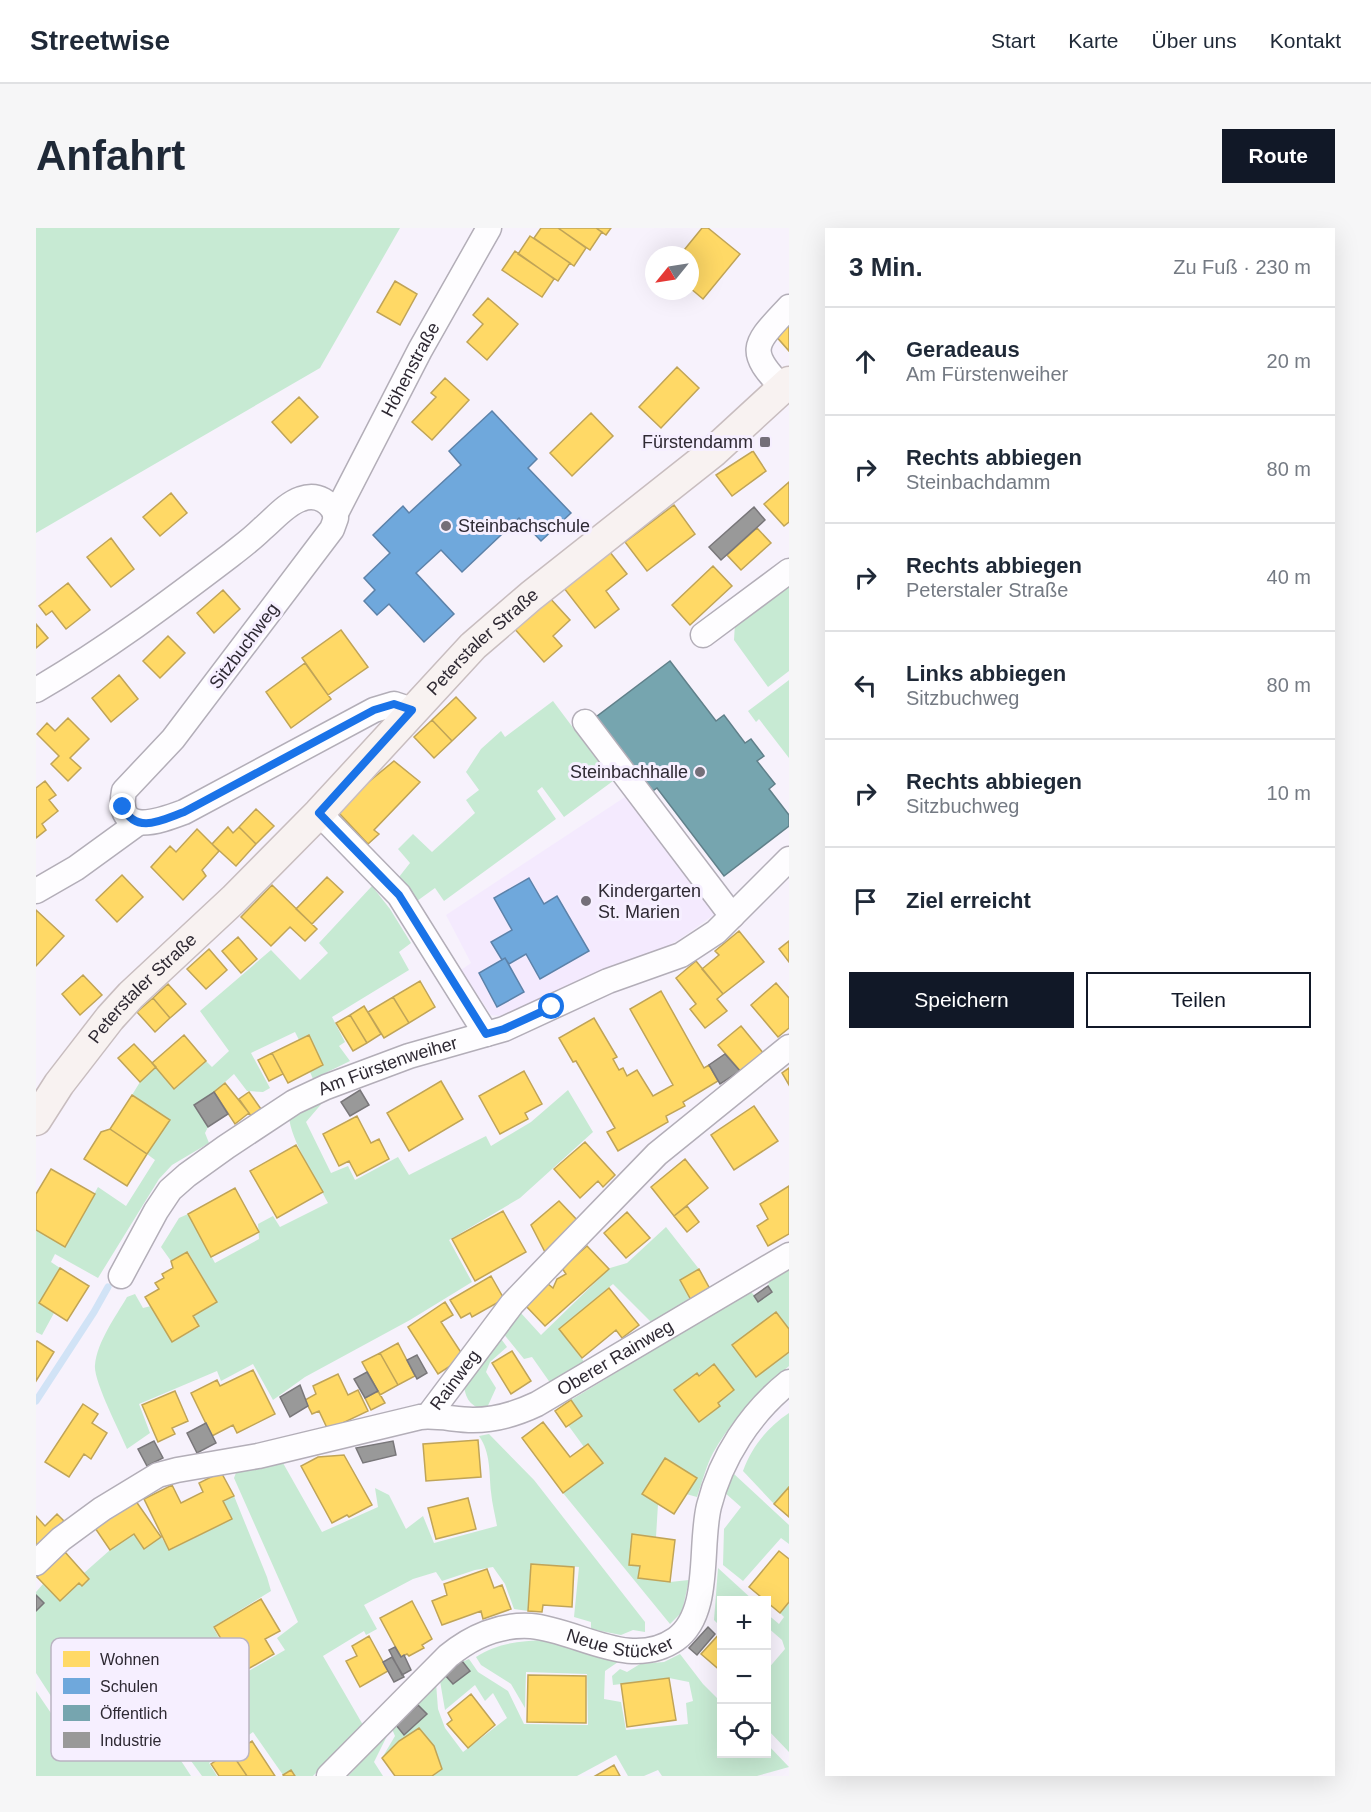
<!DOCTYPE html>
<html lang="de">
<head>
<meta charset="utf-8">
<style>
  body { margin:0; font-family:Helvetica,sans-serif; background:#f6f6f7; color:#1f2937 }
  .controls { position:absolute; right:18px; bottom:18px; display:grid; overflow:hidden; border-radius:0px; box-shadow:0 6px 24px #0002 }
  .controls button { width:54px; height:54px; display:grid; place-items:center; padding:0; border:0; border-bottom:2px solid #e0e1e3; background:#fff; color:#1f2937; font:30px sans-serif }
  .compass { position:absolute; left:609px; top:18px; width:54px; height:54px; border-radius:50%; background:#fff; box-shadow:0 6px 24px #0002; rotate:240deg }
  .stop { position:absolute; width:18px; height:18px; margin:-14px; border:4px solid #1a73e8; border-radius:50%; background:#fff }
  .stop.end { background:#1a73e8; border-color:#fff; box-shadow:0 2px 6px #0008 }
  .list { margin:0; padding:0; list-style:none }
  h2 { display:flex; justify-content:space-between; align-items:center; height:78px; margin:0; padding:0 24px; font-size:26px }
  h2 small { font-size:20px; font-weight:400; color:#747a83 }
  .list li { display:grid; grid-template-columns:39px 1fr auto; gap:18px; align-items:center; box-sizing:border-box; height:108px; padding:0 24px; border-top:2px solid #e0e1e3 }
  .list b { display:block; font-size:22px; white-space:nowrap }
  .list p { margin:0; font-size:20px; white-space:nowrap; color:#747a83 }
  .list em { font-size:20px; font-style:normal; color:#747a83 }
  .actions { display:flex; gap:12px; padding:18px 24px }
  .actions a { flex:1; padding:14px 0; border:2px solid #111827; border-radius:0px; text-align:center; font-size:21px; color:#111827 }
  .actions .main { background:#111827; color:#fff }
  .icon { flex:none; width:33px; height:33px; fill:none; stroke:currentColor; stroke-width:2; stroke-linecap:round; stroke-linejoin:round }
  .map { position:relative; flex:none; width:753px; height:1548px; overflow:hidden; border-radius:0px }
  header { display:flex; align-items:center; gap:36px; box-sizing:border-box; height:84px; padding:0 30px; background:#fff; border-bottom:2px solid #e0e1e3 }
  header strong { font-size:28px }
  nav { display:flex; gap:33px; margin-inline-start:auto; font-size:21px }
  .intro { display:flex; align-items:center; justify-content:space-between; box-sizing:border-box; height:144px; padding:0 36px }
  h1 { margin:0; font-size:42px }
  .button { padding:15px 27px; border-radius:0px; background:#111827; color:#fff; font-size:21px; font-weight:700 }
  main { display:flex; gap:36px; padding:0 36px }
  aside { flex:1; background:#fff; border-radius:0px; box-shadow:0 6px 24px #0002 }
  .map>svg:first-child { display:block }
</style>
</head>
<body>
<header>
<strong>Streetwise</strong>
<nav><a>Start</a><a>Karte</a><a>Über uns</a><a>Kontakt</a></nav>
</header>
<div class="intro"><h1>Anfahrt</h1><a class="button">Route</a></div>
<main>
<div class="map">
<svg width="753" height="1548" viewBox="0 0 753 1548">
  <rect width="100%" height="100%" fill="#f7f2fc"/>
  <path fill="#f4eafe" d="M592 567 679 686 644 711 612 729 557 746 464 788 455 787 425 742 435 735 410 687Z"/>
  <path fill="#c7ead3" fill-rule="evenodd" d="M0 0H364L284 140 0 305Z
    M749 357 751 360 753 359V443L732 459 698 412 699 395Z
    M753 452V530L723 491 720 494 712 483Z
    M517 473 577 553 528 589 506 559 501 563 520 591 408 673 399 660 381 673 363 649 374 635 362 621 377 606 396 624 439 585 430 572 443 562 430 544 445 521 465 503 469 509Z
    M336 658 354 681 375 715 363 724 373 742 296 789 309 814 303 818 314 833 277 851 274 844 287 837 273 807 263 812 259 804 215 825 234 860 227 864 211 863 198 846 178 864 158 877 172 899 169 905 173 915 136 937 123 951 62 1050 19 1026 15 1034 24 1040 3 1075 18 1085 6 1107 0 1104V1002L29 1019 62 959 90 978 119 932 111 926 133 892 96 867 104 854 120 839 138 861 170 833 176 839 193 823 164 783 235 722 264 752 292 725 283 715Z
    M532 862 557 904 484 970 413 1012 436 1054 374 1092 269 1149 237 1172 217 1136 185 1153 181 1143 103 1176 114 1205 91 1221C84 1204 57 1152 59 1137 61 1114 80 1088 91 1069L99 1066 107 1080 115 1078 136 1114 163 1099 157 1088 181 1074 152 1024 135 1033 125 1019 143 990 152 986 179 1035 223 1011 222 996 237 988 244 999 292 975C281 953 254 911 253 888L287 874 270 894 295 945 312 938 319 952 362 929 373 947 450 908 455 918 495 894Z
    M630 999 663 1041 645 1052 655 1072 616 1095 577 1056 523 1101 549 1135 515 1156 496 1129 488 1131 466 1104 484 1084 505 1107 574 1040 591 1035Z
    M753 1038V1101L720 1149 753 1124V1138C723 1164 697 1190 677 1225 670 1238 666 1255 661 1269L650 1266 660 1250 629 1230 606 1266 622 1276 620 1309 597 1307 593 1336 604 1338 603 1350 634 1354 653 1352 646 1384 634 1396 527 1265 567 1235 552 1216 548 1219 532 1197 545 1188 535 1172 714 1063 719 1068 732 1058 734 1051ZM678 1136 682 1175 684 1178 663 1194 638 1162 661 1145 663 1147Z
    M463 1108 471 1119 454 1134 450 1144 460 1160 450 1182C436 1179 430 1173 428 1158Z
    M753 1185V1259L738 1276 707 1243C716 1218 732 1199 753 1185Z
    M453 1206 498 1252 609 1394V1404L597 1402 585 1407 555 1401V1394L538 1389 543 1339 495 1336 492 1383 478 1381 469 1356 457 1339 439 1342 406 1353 400 1344 377 1351 328 1377 341 1401 330 1407 328 1403 287 1428 327 1497 277 1548H259L255 1542 247 1547 217 1504 173 1535 181 1548H166L139 1511 134 1516 155 1548H0V1463L19 1491 28 1490 51 1523 94 1494 68 1454 24 1482 0 1445V1364L7 1356 24 1373 43 1355 46 1358 53 1351 48 1345 74 1322 98 1306 108 1321 125 1309 134 1322 196 1291 187 1273 198 1268 231 1349 235 1363 177 1399 204 1448 249 1422 241 1410 262 1394 198 1250 201 1242 247 1235 286 1304 342 1279 339 1260 353 1267 370 1301 387 1288 398 1315 461 1298C459 1287 456 1275 455 1264 453 1245 455 1225 443 1208ZM141 1429 168 1472 121 1501 105 1479 97 1455Z
    M698 1246 753 1297V1316L745 1310 707 1353 687 1337 688 1301 705 1279 688 1264Z
    M682 1340 717 1372 696 1371 686 1372 685 1392 683 1397 678 1392Z
    M753 1374V1524L731 1501V1442L749 1421 746 1412 731 1399 730 1385 743 1396 748 1389 744 1385Z
    M508 1412 596 1433 593 1436 582 1434 569 1443 568 1471 585 1474 590 1502 652 1496 650 1475 657 1473 653 1454 633 1450 577 1457 576 1448 584 1441 591 1444 604 1436 628 1434 644 1426 667 1456 685 1474 686 1526H730L731 1516 753 1539 721 1548H626L622 1542 608 1548H592L580 1527 541 1548H396L406 1541 398 1518 383 1500 363 1513 346 1530 359 1508 356 1501 382 1477 386 1467 400 1455 402 1481 409 1500 427 1524 471 1490 457 1465 449 1473 439 1457 409 1482 404 1453 426 1434 433 1431 442 1444 472 1463 488 1496 552 1497 551 1446 490 1444 489 1480 475 1456 445 1437 440 1429C461 1415 484 1413 508 1412Z
    M349 1505 351 1508 338 1534 347 1548H312L318 1542 326 1528Z"/>
  <path fill="#ffd966" stroke="#c0a457" stroke-width="1.5" d="M505 0H522L550 20 538 38 498 10Z
    M522 0H560L566 4 554 22Z
    M560 0H575L570 7Z
    M666 0H672L704 26 667 71 654 60V27H644Z
    M494 8 534 35 522 53 482 26Z
    M479 23 518 51 506 69 466 42Z
    M359 53 381 66 364 97 341 84Z
    M452 70 482 96 451 132 431 114 447 96 437 87Z
    M753 93V123L738 106Z
    M641 139 663 160 625 200 603 179Z
    M409 150 433 172 396 212 376 194 400 169 395 165Z
    M263 169 282 189 255 215 236 194Z
    M555 185 577 208 536 248 514 225Z
    M717 223 730 243 696 268 680 247Z
    M753 254V294L748 298 728 276Z
    M135 265 151 285 124 308 107 289Z
    M638 277 659 306 611 343 589 314Z
    M721 300 735 315 705 342 691 327Z
    M75 310 98 341 75 359 51 329Z
    M570 319 591 346 570 363 583 381 559 400 524 355Z
    M677 338 696 358 654 397 636 377Z
    M32 355 54 382 30 401 16 383 10 387 3 378Z
    M187 362 204 381 178 405 161 385Z
    M512 368 534 392 517 408 526 418 508 434 477 399Z
    M0 396 12 410 0 420Z
    M305 402 332 439 292 467 266 430Z
    M132 408 149 425 124 450 107 433Z
    M269 435 295 471 255 500 230 464Z
    M83 447 102 471 75 494 56 470Z
    M420 469 440 490 416 513 396 492Z
    M32 490 53 511 34 530 45 540 32 553 15 536 23 528 1 506 11 495 19 503Z
    M396 492 416 513 398 530 378 509Z
    M358 533 384 554 338 602 343 606 332 616 303 585 324 561Z
    M9 553 20 567 13 572 22 583 6 596 10 602 0 610V560Z
    M220 581 238 598 220 616 203 599Z
    M192 599 197 605 203 599 220 616 200 638 176 616Z
    M161 601 183 623 166 642 170 648 147 672 115 639 134 618 140 624Z
    M86 647 107 669 81 694 60 672Z
    M291 649 307 664 276 696 260 681Z
    M236 657 281 701 269 713 254 699 235 718 205 689Z
    M0 682 28 708 0 738Z
    M703 703 728 734 687 766 666 741 683 727 679 723Z
    M202 709 221 731 205 745 186 723Z
    M753 713V734L743 721Z
    M173 721 191 742 170 761 151 741Z
    M660 733 687 766 681 771 691 783 669 800 654 781 660 776 640 750Z
    M47 747 66 767 44 787 26 766Z
    M384 753 399 779 373 795 357 769Z
    M740 755 753 770V800L742 809 715 777Z
    M132 756 150 776 134 790 117 770Z
    M625 763 668 840 673 837 682 853 647 874 649 878 630 888 632 894 582 923 571 904 579 900 540 833 537 834 523 810 558 790 581 829 577 831 583 842 587 840 591 848 601 842 617 868 637 857 594 781Z
    M357 769 373 795 348 810 332 784Z
    M117 770 134 790 119 804 101 784Z
    M328 778 345 806 331 815 314 787Z
    M314 787 331 815 317 823 300 795Z
    M705 798 728 826 706 845 682 817Z
    M148 807 170 833 138 861 116 835Z
    M273 807 287 837 252 855 236 825Z
    M98 816 120 839 104 854 82 830Z
    M236 825 247 846 233 853 222 832Z
    M753 840V857L746 845Z
    M488 843 506 876 489 885 492 891 464 906 443 868Z
    M405 853 427 891 373 923 351 885Z
    M189 855 213 885 199 896 178 864Z
    M213 864 225 881 215 888 203 871Z
    M96 867 134 892 111 926 74 901Z
    M718 878 742 913 698 942 675 907Z
    M321 888 335 915 343 911 353 931 321 948 313 933 303 938 287 906Z
    M74 901 111 926 91 958 48 931 65 904Z
    M549 914 579 947 567 959 562 953 544 970 518 941Z
    M260 917 287 964 241 990 214 943Z
    M649 931 672 960 638 988 615 959Z
    M15 941 59 966 29 1019 0 1002V966Z
    M753 958V1006L732 1018 721 998 732 991 724 976Z
    M199 960 223 1004 175 1029 152 986Z
    M523 973 543 994 509 1024 495 997Z
    M651 978 663 994 651 1004 638 988Z
    M467 983 490 1024 439 1053 416 1011Z
    M591 984 614 1010 590 1030 568 1005Z
    M551 1018 573 1041 509 1098 489 1077 512 1056 517 1060 521 1051 530 1046 526 1040Z
    M151 1024 181 1074 157 1088 163 1098 136 1114 109 1069 123 1061 119 1055 128 1050 126 1046 137 1040 135 1033Z
    M24 1040 53 1058 31 1093 3 1075Z
    M663 1041 674 1061 655 1072 644 1052Z
    M455 1048 468 1071 436 1089 434 1085 425 1090 414 1072Z
    M573 1060 603 1097 586 1110 580 1102 546 1130 523 1101Z
    M409 1074 417 1087 405 1094 428 1129 402 1146 372 1099Z
    M740 1084 753 1101V1124L720 1149 696 1117Z
    M1 1113 18 1124 0 1153V1114Z
    M362 1115 379 1148 362 1157 344 1125Z
    M476 1123 495 1153 475 1166 456 1135Z
    M344 1125 362 1157 344 1167 326 1134Z
    M678 1136 698 1162 682 1175 684 1178 663 1194 638 1162 661 1145 663 1148Z
    M217 1142 239 1186 201 1205 197 1197 176 1208 155 1165 181 1152 184 1158Z
    M302 1146 312 1167 322 1162 332 1183 292 1202 283 1183 276 1186 269 1172 280 1166 277 1158Z
    M139 1163 152 1193 136 1200 139 1206 122 1214 106 1177Z
    M342 1163 349 1175 335 1182 329 1170Z
    M535 1172 546 1188 530 1199 519 1183Z
    M47 1176 62 1186 56 1195 71 1205 55 1231 48 1226 33 1249 9 1234Z
    M507 1194 534 1229 552 1216 567 1235 527 1265 486 1210Z
    M442 1212 445 1249 390 1253 387 1216Z
    M308 1227 336 1277 313 1289 311 1287 296 1295 265 1238 282 1229Z
    M629 1230 661 1250 638 1286 606 1266Z
    M185 1244 198 1268 187 1273 196 1291 133 1322 108 1271 136 1257 145 1275 167 1264 163 1255Z
    M753 1259V1289L738 1276Z
    M97 1269 125 1309 108 1321 98 1306 74 1322 57 1297Z
    M432 1270 440 1301 400 1311 392 1280Z
    M21 1286 28 1293 0 1325V1288L9 1298Z
    M596 1306 639 1312 634 1354 602 1350 604 1338 593 1337Z
    M743 1323 753 1331V1374L744 1385 713 1359Z
    M29 1324 53 1351 46 1358 43 1355 24 1373 1 1349Z
    M495 1336 538 1339 536 1379 507 1377 506 1384 492 1383Z
    M451 1341 458 1360 466 1357 475 1381 447 1391 445 1383 406 1397 396 1373 411 1367 408 1356Z
    M225 1371 244 1403 229 1411 238 1426 205 1445 178 1399Z
    M376 1373 396 1411 386 1417 388 1420 373 1428 371 1426 365 1429 344 1390Z
    M686 1403V1444L665 1426Z
    M333 1408 352 1443 324 1459 310 1433 321 1428 316 1418Z
    M492 1447 550 1448V1495L491 1494Z
    M633 1450 640 1492 591 1499 585 1456Z
    M435 1466 459 1497 432 1520 411 1496 416 1492 412 1485Z
    M383 1500 398 1518 406 1541 396 1548H359L346 1530 363 1513Z
    M216 1513 239 1548H211L196 1526Z
    M194 1523 196 1526 211 1548H183L175 1536Z
    M578 1537 584 1548H559Z
    M255 1542 259 1548H248L247 1547Z"/>
  <path fill="#6fa8dc" stroke="#5c82a9" stroke-width="1.5" d="M456 183 501 231 492 240 535 285 505 313 483 290 426 344 405 322 380 345 418 386 388 414 353 376 341 387 328 373 339 362 328 350 354 325 337 307 367 278 373 285 425 237 413 223Z
    M493 650 508 676 521 668 553 723 504 751 490 726 473 736 469 730 466 732 455 714 476 702 458 670Z
    M469 730 488 764 461 779 443 745Z"/>
  <path fill="#76a5af" stroke="#60808a" stroke-width="1.5" d="M634 433 680 493 688 487 709 515 715 511 728 528 721 533 739 556 733 561 753 587V598L688 648 621 560 614 565 560 489Z"/>
  <path fill="#999" stroke="#79777a" stroke-width="1.5" d="M718 279 729 292 685 332 673 319Z
    M689 826 704 843 684 856 673 837Z
    M324 862 333 877 314 888 305 874Z
    M178 864 192 886 172 899 158 877Z
    M732 1058 736 1064 722 1074 718 1068Z
    M381 1127 391 1145 381 1151 371 1132Z
    M331 1144 342 1163 329 1170 318 1151Z
    M264 1157 272 1178 254 1189 244 1169Z
    M170 1195 180 1215 161 1225 151 1205Z
    M118 1213 127 1230 111 1238 102 1221Z
    M357 1213 360 1227 327 1235 320 1220Z
    M0 1367 8 1375 0 1383Z
    M672 1399 679 1406 661 1427 653 1420Z
    M359 1419 365 1429 368 1427 375 1442 366 1447 353 1422Z
    M356 1429 368 1449 358 1454 347 1434Z
    M426 1433 434 1443 417 1456 409 1447Z
    M382 1477 391 1486 368 1507 360 1497Z"/>
  <g fill="none" stroke-linecap="round" stroke-linejoin="round">
    <path stroke="#d1e3f6" stroke-width="7" d="M0 1173 58 1084 72 1059"/>
    <g stroke="#b3aeb8" stroke-width="27">
      <g id="minor">
        <path d="M747 160C708 121 720 115 753 79"/>
        <path id="s1" d="M299 287 384 122 453 0"/>
        <path d="M667 407 753 343"/>
        <path d="M0 462C68 423 132 375 195 327 205 319 216 311 226 301 238 291 250 276 265 271 281 265 297 274 300 290L296 301 137 511 88 563C79 610 124 593 148 584L338 482 358 476 376 482"/>
        <path d="M549 494 696 688"/>
        <path d="M283 585 363 667 450 806"/>
        <path d="M0 663 40 640 102 595"/>
        <path id="s2" d="M85 1048 120 983 134 962 151 947 190 919 258 874 290 859 373 828 468 801 572 753 645 727 680 704 753 631"/>
        <path id="s3" d="M392 1188 476 1076 522 1028 621 926 753 819"/>
        <path id="s4" d="M0 1335 25 1311 66 1281 122 1247 141 1242 222 1228 384 1189C402 1187 419 1192 437 1192 460 1192 480 1186 501 1176L753 1027"/>
        <path id="s5" d="M293 1548 412 1428C435 1409 464 1396 495 1398 542 1402 594 1443 640 1411 676 1385 663 1318 673 1278 685 1230 714 1185 753 1154"/>
      </g>
    </g>
    <g stroke="#c8bdbf" stroke-width="33">
      <g id="major">
        <path id="s6" d="M0 892 23 856 74 790 95 767 198 671 283 585 437 418 495 368 677 224 753 154"/>
      </g>
    </g>
    <use href="#minor" stroke="#fefdff" stroke-width="24"/>
    <use href="#major" stroke="#f8f2f1" stroke-width="30"/>
  </g>
  <g fill="none" stroke-linecap="round" stroke-linejoin="round">
    <path stroke="#1a73e8" stroke-width="8" d="M87 579C100 607 126 592 148 584L338 482 358 476 376 482 283 585 363 667 450 806 468 801 516 779"/>
  </g>
  <g fill="#746f79" stroke="#f6efff" stroke-width="2">
    <rect x="723" y="208" width="12" height="12" rx="3"/>
    <circle cx="410" cy="298" r="6"/>
    <circle cx="664" cy="544" r="6"/>
    <circle cx="550" cy="673" r="6"/>
  </g>
  <g text-anchor="middle" stroke-width="6" stroke-linejoin="round" paint-order="stroke">
    <g font-size="18" fill="#2e2933" stroke="#f6efff">
      <text dy="6" stroke="none"><textPath href="#s1" startOffset="164">Höhenstraße</textPath></text>
      <text dy="6" stroke="none"><textPath href="#s6" startOffset="656">Peterstaler Straße</textPath></text>
      <text transform="translate(208 418) rotate(-53)" y="6">Sitzbuchweg</text>
      <text dy="6" stroke="none"><textPath href="#s6" startOffset="170">Peterstaler Straße</textPath></text>
      <text dy="6" stroke="none"><textPath href="#s2" startOffset="352">Am Fürstenweiher</textPath></text>
      <text dy="6" stroke="none"><textPath href="#s4" startOffset="630">Oberer Rainweg</textPath></text>
      <text dy="6" stroke="none"><textPath href="#s3" startOffset="45">Rainweg</textPath></text>
      <text dy="6" stroke="none"><textPath href="#s5" startOffset="351">Neue Stücker</textPath></text>
    </g>
    <g font-size="18" fill="#2e2933" stroke="#f6efff" text-anchor="end">
      <text x="717" y="220">Fürstendamm</text>
      <text x="422" y="304" text-anchor="start">Steinbachschule</text>
      <text x="652" y="550">Steinbachhalle</text>
      <text x="562" y="669" text-anchor="start">Kindergarten<tspan x="562" dy="21">St. Marien</tspan></text>
    </g>
  </g>
  <rect x="15" y="1410" width="198" height="123" rx="9" fill="#f6efff" stroke="#bab4c2" stroke-width="1.5"/>
  <rect x="27" y="1423" width="27" height="16" fill="#ffd966"/>
  <rect x="27" y="1450" width="27" height="16" fill="#6fa8dc"/>
  <rect x="27" y="1477" width="27" height="16" fill="#76a5af"/>
  <rect x="27" y="1504" width="27" height="16" fill="#999"/>
  <g font-size="16" fill="#2e2933">
    <text x="64" y="1437">Wohnen</text>
    <text x="64" y="1464">Schulen</text>
    <text x="64" y="1491">Öffentlich</text>
    <text x="64" y="1518">Industrie</text>
  </g>
</svg>
<div class="controls">
<button>+</button>
<button>−</button>
<button><svg class="icon" aria-label="locate" viewBox="0 0 24 24"><circle cx="12" cy="12" r="6"/><path d="M12 2v4M12 18v4M2 12h4M18 12h4"/></svg></button>
</div>
<svg class="compass" viewBox="-18 -18 36 36"><path d="M0-13l5 13h-10z" fill="#e53935"/><path d="M0 13l5-13h-10z" fill="#747a83"/></svg>
<div class="stop" style="left:516px;top:779px"></div>
<div class="stop end" style="left:87px;top:579px"></div>
</div>
<aside>
<h2>3 Min.<small>Zu Fuß · 230 m</small></h2>
<ul class="list">
<li><svg class="icon" aria-label="ahead" viewBox="0 0 24 24"><path d="M12 20V5M6 11l6-6 6 6"/></svg><div><b>Geradeaus</b><p>Am Fürstenweiher</p></div><em>20 m</em></li>
<li><svg class="icon" aria-label="right" viewBox="0 0 24 24"><path d="M7 20v-9h11M14 6l5 5-5 5"/></svg><div><b>Rechts abbiegen</b><p>Steinbachdamm</p></div><em>80 m</em></li>
<li><svg class="icon" aria-label="right" viewBox="0 0 24 24"><path d="M7 20v-9h11M14 6l5 5-5 5"/></svg><div><b>Rechts abbiegen</b><p>Peterstaler Straße</p></div><em>40 m</em></li>
<li><svg class="icon" aria-label="left" viewBox="0 0 24 24"><path d="M17 20v-9H6M10 6l-5 5 5 5"/></svg><div><b>Links abbiegen</b><p>Sitzbuchweg</p></div><em>80 m</em></li>
<li><svg class="icon" aria-label="right" viewBox="0 0 24 24"><path d="M7 20v-9h11M14 6l5 5-5 5"/></svg><div><b>Rechts abbiegen</b><p>Sitzbuchweg</p></div><em>10 m</em></li>
<li><svg class="icon" aria-label="arrive" viewBox="0 0 24 24"><path d="M6 21V4h12l-3 4 3 4H6"/></svg><div><b>Ziel erreicht</b></div></li>
</ul>
<div class="actions"><a class="main">Speichern</a><a>Teilen</a></div>
</aside>
</main>
</body>
</html>
